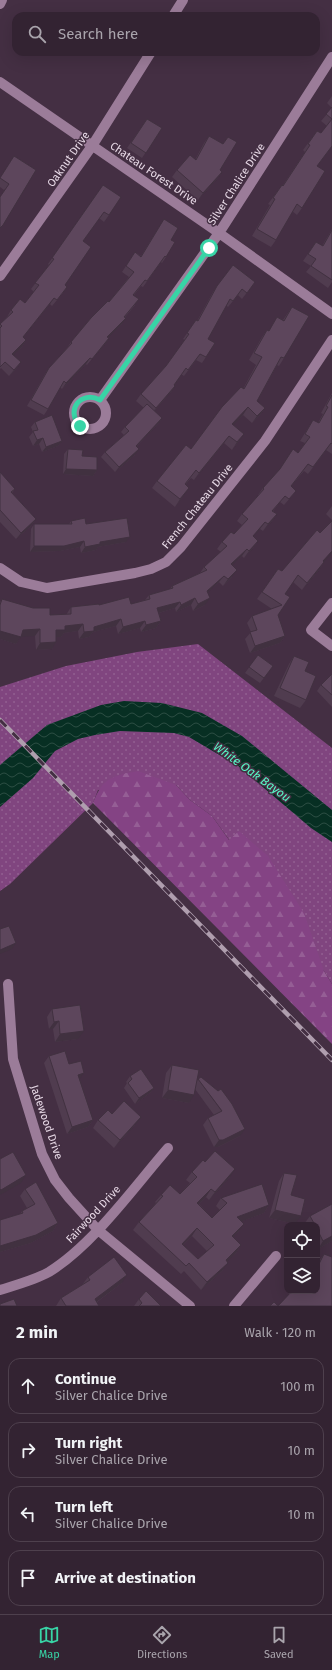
<!DOCTYPE html>
<html lang="en">
<head>
<meta charset="utf-8">
<style>
  body { margin:0; font-family:"Fira Sans",sans-serif; background:#3b2b3a; color:#f1f3f6 }
  .controls { position:absolute; right:12px; bottom:12px; display:grid; overflow:hidden; border-radius:8px; box-shadow:0 4px 16px #0002 }
  .controls button { width:36px; height:36px; display:grid; place-items:center; padding:0; border:0; border-bottom:1px solid #4e404d; background:#332332; color:#f1f3f6; font:20px sans-serif }
  .stop { position:absolute; width:12px; height:12px; margin:-9px; border:3px solid #38d4a6; border-radius:50%; background:#fff }
  .stop.end { background:#38d4a6; border-color:#fff; box-shadow:0 1px 4px #0008 }
  .list { margin:0; padding:0; list-style:none }
  h2 { display:flex; justify-content:space-between; align-items:center; height:52px; margin:0; padding:0 16px; font-size:17px }
  h2 small { font-size:13px; font-weight:400; color:#a9a4ac }
  .list li { display:grid; grid-template-columns:26px 1fr auto; gap:12px; align-items:center; box-sizing:border-box; height:56px; margin:0 8px 8px; padding:0 8px; border:1px solid #4e404d; border-radius:12px }
  .list b { display:block; font-size:15px; white-space:nowrap }
  .list p { margin:0; font-size:13px; white-space:nowrap; color:#a9a4ac }
  .list em { font-size:13px; font-style:normal; color:#a9a4ac }
  .icon { flex:none; width:22px; height:22px; fill:none; stroke:currentColor; stroke-width:2; stroke-linecap:round; stroke-linejoin:round }
  .map { position:relative; flex:none; width:332px; height:1306px; overflow:hidden }
  .search { position:absolute; background:#332332; box-shadow:0 4px 16px #0002; left:12px; right:12px; top:12px; height:44px; display:flex; align-items:center; gap:10px; box-sizing:border-box; padding:0 14px; border-radius:12px; color:#a9a4ac; font-size:15px }
  .sheet { height:308px; background:#332332 }
  nav { display:flex; justify-content:space-around; align-items:center; box-sizing:border-box; height:56px; border-top:1px solid #4e404d; background:#332332; font-size:11px; color:#a9a4ac }
  nav a { display:grid; justify-items:center; gap:2px }
  nav .on { color:#38d4a6 }
  .map>svg:first-child { display:block }
</style>
</head>
<body>
<div class="map">
<svg width="332" height="1306" viewBox="0 0 332 1306">
  <defs>
    <pattern id="green-dots" width="8" height="8" patternUnits="userSpaceOnUse"><rect width="8" height="8" fill="#80457f"/><path d="M2 2h.1M6 6h.1" fill="none" stroke="#925f91" stroke-width="1.8" stroke-linecap="round"/></pattern>
    <pattern id="forest-firs" width="22" height="20" patternUnits="userSpaceOnUse"><rect width="22" height="20" fill="#844384"/><path d="M5 1l3.5 6h-7zM16 11l3.5 6h-7z" fill="#955e95"/></pattern>
    <pattern id="water-waves" width="16" height="10" patternUnits="userSpaceOnUse"><rect width="16" height="10" fill="#072f23"/><path d="M0 5q4-4 8 0t8 0" fill="none" stroke="#2b4d43"/></pattern>
  </defs>
  <rect width="100%" height="100%" fill="#442f43"/>
  <path fill="url(#green-dots)" d="M198 644 332 748V984L324 971 212 816 190 800 176 785 98 790 93 803 10 884 0 891V687L66 666 137 652Z"/>
  <path fill="url(#forest-firs)" d="M138 771 176 785 190 800 212 816 229 840 239 831 268 856 304 913 324 971 332 984V1044L93 803C103 777 113 776 138 771Z"/>
  <path fill="url(#water-waves)" d="M124 701 162 703 202 713 242 736 332 810V842L311 828 238 766 189 737 174 733 120 731 95 735 78 739 55 751 33 778 0 807V765L47 725 101 705Z"/>
  <g fill="none" stroke-linecap="round" stroke-linejoin="round">
    <path stroke="#9b7c99" stroke-width="10" d="M0 4 2 0
      M173 16 183 0
      M0 82 219 233 332 314
      M0 276 92 146 151 52
      M74 413a16 16 0 1 1 32 0a16 16 0 1 1-32 0Z
      M100 400 219 233 332 57
      M0 568 21 582 47 588 135 573 151 569 166 562 181 547 265 441 332 340
      M332 603 311 630 332 646
      M8 984 13 1059 42 1154 55 1180 69 1198 98 1230 190 1306
      M0 1290C16 1285 35 1280 49 1272 93 1245 134 1187 168 1148
      M234 1306 276 1256"/>
    <g stroke="#af9eae" stroke-width="4.5">
      <path id="rail" d="M0 720 332 1060"/>
    </g>
    <use href="#rail" stroke="#442f43" stroke-width="3" stroke-dasharray="9" stroke-linecap="butt"/>
  </g>
  <path fill="#503c4f" fill-rule="evenodd" d="M332 96V146L317 166 302 208 297 215 292 211 276 240 271 247 252 236 270 205 268 204 282 185H283L305 152 303 150 317 131 321 133 327 126 321 121 332 108 327 103Z
    M147 119 162 128 142 158 127 148Z
    M209 136 223 144 228 137 220 170 222 172 217 179 198 200 172 177 177 170 195 160 204 143Z
    M14 156 36 170 4 190 0 187V178Z
    M103 185 109 215 104 222 99 218 83 241 65 285 63 293 52 306 50 304 23 337 26 340 22 347 13 355 21 362 16 369 9 376 1 368 0 369V324L7 317 11 310 25 303 34 292 31 289 49 265 48 264Z
    M164 219 171 240 166 257 162 263 161 262 143 287 141 286 134 295 135 305 125 317 122 324 108 337 109 338 105 344 87 365 86 364 62 389 60 387 48 409 44 415 27 406 45 374 49 368 67 348 71 342 109 302 129 277 122 272 135 252 141 256Z
    M332 229V282L328 288 306 272 311 266 303 261 316 242 322 246Z
    M255 282 242 299 238 295 228 307 226 305 208 339 206 357 202 363 196 360 184 376 181 374 174 385 175 386 171 392 154 411 162 418 158 424 137 446 135 455 115 472 101 457 105 452 124 435 121 432 125 427 144 408 136 401 141 394 166 366 185 340 183 339 196 320 197 321 213 292 217 286Z
    M292 307 284 358 279 366 277 365 257 401 265 408 260 415 252 423 243 415 233 425 239 441 232 450 224 443 194 480 191 478 185 485 184 495 175 507 152 488 157 481 191 449 243 389 256 365 249 360 262 337 267 330 269 331 277 317 283 320Z
    M332 393V454L326 450 308 474 304 471 291 486 296 491 291 497 284 505 280 502 273 511 277 514 272 521 263 531 260 529 253 536 258 541 253 548 244 558 242 556 232 565V577L223 586 219 582 207 593 205 605 193 611 191 605 176 612 175 608 159 613 161 621 156 628 141 632 140 628 118 634 116 626 93 632 89 637 79 639 78 631 64 633 61 637H56L52 649 36 650 35 636H21L16 644 0 639V602L2 599 50 615H66L71 607 99 605 131 604 145 600 149 595 170 589 172 586 200 573 204 567 221 552 217 549 222 542 234 534 242 525 237 521 242 514 259 495H258L263 488 298 453 305 443 300 441 313 420 318 423 323 414 321 413Z
    M35 422 62 441 58 446 42 452 39 444 33 446 29 437 33 432 31 427Z
    M68 449 82 456 97 470 93 476 63 474 64 454Z
    M0 473 15 489 12 493 36 519 31 526 16 539 0 522Z
    M332 506V520L326 514Z
    M71 521 86 524 126 542 98 547 96 550 81 553 80 547 60 551 30 552 31 529 34 524H69Z
    M324 562 319 570 302 590 293 582 285 594 290 597 278 615 285 636 280 643 250 653 245 639 251 632 247 623 252 616 272 609 257 599 278 569 282 571Z
    M258 655 273 666 260 683 245 673Z
    M294 656 305 671 306 700 300 708 274 696 289 664Z
    M332 674V707L317 691 321 685Z
    M52 1009 78 1039 55 1042 53 1029H49L47 1017Z
    M49 1056 69 1064 79 1080 93 1120 88 1127 67 1134 44 1063Z
    M172 1065 197 1081 198 1079 240 1136 218 1147H214L203 1125 208 1118 214 1115 195 1089 189 1103 162 1098 166 1073Z
    M130 1076 154 1088 150 1093 135 1104 124 1088 127 1083 126 1082Z
    M112 1114 135 1125 114 1148 93 1128 98 1120Z
    M205 1162 230 1177 209 1200 206 1197 199 1204 212 1218 220 1210 216 1206 221 1198 269 1205 264 1213 242 1221 239 1231 233 1237 241 1245 236 1253 227 1261 223 1270 201 1290 184 1271 181 1274 133 1230 139 1222 156 1203 155 1202 161 1195 180 1194 190 1183 186 1180 192 1172ZM192 1236 207 1251 198 1259 183 1245Z
    M284 1173 295 1224 269 1218 279 1181Z
    M25 1189 58 1223 53 1231 31 1243 0 1252V1220L20 1214 22 1211 27 1208 20 1196Z
    M310 1216 332 1241 318 1249 317 1247V1225H305L304 1224Z
    M324 1254 332 1306H278L317 1291V1265L319 1261Z
    M88 1277 122 1283 97 1302 99 1306H56L61 1298 82 1285Z
    M139 1299 161 1306H134Z"/>
  <path fill="#413140" d="M222 172 217 179 198 200 203 193Z
    M54 298 50 304 18 343 23 337Z
    M126 318 122 324 103 343 107 337Z
    M109 338 105 344 87 365 92 359Z
    M26 340 22 347 8 360 12 354Z
    M90 358 86 364 62 389 66 383Z
    M21 362 16 369 9 376 14 370Z
    M175 386 171 392 151 414 156 408Z
    M248 407 243 415 227 432 232 424Z
    M265 408 260 415 252 423 257 416Z
    M162 418 158 424 132 451 136 446Z
    M244 434 239 441 232 450 237 442Z
    M229 436 224 443 194 480 199 473Z
    M43 438 39 444 33 446 37 440Z
    M62 441 58 446 42 452 46 447Z
    M139 449 135 455 115 472 119 467Z
    M66 469 97 470 93 476 63 474Z
    M189 488 184 495 175 507 180 499Z
    M277 514 272 521 263 531 268 524Z
    M36 519 31 526 16 539 21 533Z
    M265 522 260 529 248 542 253 536Z
    M130 537 126 542 98 547 96 550 81 553 85 547 100 542Z
    M84 541 80 547 60 551 30 552 34 546Z
    M258 541 253 548 244 558 249 551Z
    M247 549 242 556 226 571 231 564Z
    M332 551V553L318 568 323 561Z
    M324 562 319 570 302 590 307 583Z
    M237 570 232 577 223 586 228 579Z
    M224 576 219 582 202 598 207 591Z
    M195 598 191 605 176 612 181 605Z
    M210 598 205 605 193 611 198 604Z
    M180 602 175 608 152 615 157 608Z
    M121 619 116 626 93 632 89 637 79 639 84 632 94 627Z
    M145 621 140 628 118 634 123 627Z
    M161 621 156 628 141 632 146 625Z
    M83 624 78 631 64 633 61 637H51L56 630 65 626Z
    M40 629 35 636 18 637H21L16 644 0 639V631Z
    M285 636 280 643 250 653 255 646Z
    M56 642 52 649 36 650 40 643Z
    M16 943 12 949 0 954V950Z
    M59 1021 53 1029H49L54 1022Z
    M84 1031 78 1039 55 1042 60 1034Z
    M84 1073 79 1080 78 1075Z
    M154 1088 150 1093 135 1104 139 1098Z
    M168 1090 194 1095 189 1103 162 1098Z
    M141 1117 135 1125 114 1148 120 1140Z
    M93 1120 88 1127 67 1134 72 1127Z
    M245 1129 240 1136 218 1147H214L219 1140Z
    M235 1169 230 1177 209 1200 215 1192Z
    M26 1175 21 1183 0 1195V1191L1 1190Z
    M211 1189 206 1197 192 1211 197 1203Z
    M269 1205 264 1213 232 1225 237 1217Z
    M275 1210 301 1216 295 1224 269 1218Z
    M58 1223 53 1231 31 1243 0 1252V1246Z
    M244 1224 239 1231 227 1244 232 1236Z
    M197 1228 192 1236 176 1252 182 1244Z
    M332 1236V1241L318 1249 323 1241Z
    M241 1245 236 1253 221 1268 226 1260Z
    M228 1263 223 1270 201 1290 207 1282Z
    M127 1275 122 1283 91 1306 95 1299Z"/>
  <path fill="#5d465c" stroke="#413140" fill-rule="evenodd" d="M332 107V146L317 166 325 171 302 208 297 204 276 240 257 229 275 199 273 198 282 185 283 186 310 145 308 144 317 131 321 133 332 119 326 114Z
    M147 119 162 128 146 153 131 143Z
    M209 136 223 144 228 137 237 142 220 170 222 172 203 193 177 170 190 155 196 160Z
    M14 156 36 170 3 225 0 228V197L9 184 0 178Z
    M103 185 121 197 109 215 104 212 83 241 91 247 65 285 67 287 57 300 54 298 23 337 26 340 12 354 21 362 14 370 5 362 0 367V328L2 326 0 324 13 312 11 310 20 299 25 303 39 285 35 283 54 259 52 258Z
    M164 219 178 228 171 240 175 242 166 257 165 256 147 281 145 280 133 295 139 299 124 317 126 318 107 337 109 338 92 359 90 358 66 383 64 381 48 409 31 400 49 368 72 343 71 342 91 318 108 301 109 302 134 272 126 266 135 252 141 257Z
    M332 230V280L311 266 316 259 308 254 316 242 323 246Z
    M233 265 255 282 247 293 242 289 233 301 230 299 208 339 215 343 206 357 200 354 188 370 186 368 174 385 175 386 156 408 141 394 166 366 189 334 187 333 196 320 198 321 217 286Z
    M292 307 309 316 284 358 281 357 257 401 265 408 257 416 248 407 232 424 244 434 237 442 229 436 199 473 196 470 185 484 189 488 180 499 157 481 186 445 191 449 222 407 241 387 244 389 262 357 254 353 267 330 269 331 277 317 284 321Z
    M332 395V444L331 443 313 467 308 464 291 486 296 491 289 499 285 496 272 511 277 514 268 524 265 522 253 536 258 541 249 551 247 549 231 564 237 570 228 579 224 576 207 591 210 598 198 604 195 598 181 605 180 602 157 608 161 621 146 625 145 621 123 627 121 619 94 627V631L84 632 83 624 65 626V630H56V642L40 643V629L23 630 21 637 0 631V605L2 599 33 608H50V615L71 614V607L99 604V605L129 597 131 604 150 599 149 595 173 588 172 586 207 570 204 567 227 546 222 542 231 532 234 534 248 519 242 514 264 489 263 488 280 469 293 449 298 453 310 437 305 434 313 420 319 423 328 407 326 406Z
    M147 404 162 418 136 446 139 449 119 467 105 452 129 431 125 427Z
    M52 415 62 441 46 447 43 438 37 440 33 431 38 430 35 422Z
    M68 449 83 450 82 456 97 457V470L66 469Z
    M0 472 15 489 11 492 36 519 21 533 0 510Z
    M85 518 86 524 127 518 130 537 100 542V544L85 547 84 541 64 546H34V524H72L71 521Z
    M332 521V551L323 561 324 562 307 583 298 575 285 594 290 597 278 615 285 636 255 646 250 632 257 630 252 616 282 605 262 592 278 569 282 571 317 530 320 533Z
    M258 655 273 666 264 678 249 667Z
    M294 656 309 662 305 671 316 676 306 700 280 688Z
    M332 674V695L321 685Z
    M9 926 16 943 0 950V929Z
    M80 1005 84 1031 60 1034 59 1021 54 1022 52 1009Z
    M65 1051 69 1064 81 1061 84 1073 78 1075 93 1120 72 1127 49 1056Z
    M172 1065 199 1070 194 1095 168 1090Z
    M141 1069 154 1088 139 1098 128 1083 132 1079 130 1076Z
    M201 1077 218 1091 221 1089 232 1104 245 1129 223 1140H219L208 1118 222 1111 198 1079Z
    M124 1101 141 1117 120 1140 98 1120 108 1110 112 1114Z
    M215 1151 235 1169 215 1192 211 1189 197 1203 212 1218 227 1203 221 1198 262 1184 269 1205 237 1217 244 1224 232 1236 241 1245 226 1260 228 1263 207 1282 189 1263 186 1266 139 1222 163 1196 161 1195 170 1185 180 1194 197 1177 192 1172 203 1160 205 1162ZM197 1228 214 1245 198 1259 182 1244Z
    M13 1152 26 1175 1 1190 0 1189V1159Z
    M284 1173 297 1175 291 1195 305 1199 301 1216 275 1210Z
    M36 1182 58 1223 36 1235 0 1246V1220L23 1213 22 1211 35 1204 25 1189Z
    M332 1204V1236L323 1241 317 1229V1225H315L310 1216Z
    M324 1254 332 1257V1306H270L274 1302 278 1306 292 1291H317V1268Z
    M114 1257 127 1275 95 1299 99 1306H66L61 1298 90 1280 88 1277Z
    M146 1291 161 1306H139L142 1303 139 1299Z
    M14 1299 17 1306H0V1304Z"/>
  <g fill="none" stroke-linecap="round" stroke-linejoin="round">
    <path stroke="#38d4a6" stroke-width="5" d="M80 426C65 410 81 390 100 400L209 248"/>
  </g>
  <g text-anchor="middle" stroke-width="3" stroke-linejoin="round" paint-order="stroke">
    <g font-size="11" fill="#e8dae7" stroke="#442f43">
      <text transform="translate(68 159) rotate(-55)" y="4">Oaknut Drive</text>
      <text transform="translate(154 173) rotate(34)" y="4">Chateau Forest Drive</text>
      <text transform="translate(236 184) rotate(-57)" y="4">Silver Chalice Drive</text>
      <text transform="translate(197 506) rotate(-51)" y="4">French Chateau Drive</text>
      <text transform="translate(47 1122) rotate(71)" y="4">Jadewood Drive</text>
      <text transform="translate(93 1214) rotate(-47)" y="4">Fairwood Drive</text>
    </g>
    <g font-size="12" font-style="italic" fill="#57fbc7" stroke="#442f43">
      <text transform="translate(252 772) rotate(36)" y="4">White Oak Bayou</text>
    </g>
  </g>
</svg>
<div class="controls">
<button><svg class="icon" aria-label="locate" viewBox="0 0 24 24"><circle cx="12" cy="12" r="6"/><path d="M12 2v4M12 18v4M2 12h4M18 12h4"/></svg></button>
<button><svg class="icon" aria-label="layers" viewBox="0 0 24 24"><path d="M12 4l9 5-9 5-9-5zM3 14l9 5 9-5"/></svg></button>
</div>
<div class="stop" style="left:209px;top:248px"></div>
<div class="stop end" style="left:80px;top:426px"></div>
<div class="search"><svg class="icon" aria-label="search" viewBox="0 0 24 24"><circle cx="10" cy="10" r="6"/><path d="M15 15l6 6"/></svg>Search here</div>
</div>
<section class="sheet">
<h2>2 min<small>Walk · 120 m</small></h2>
<ul class="list">
<li><svg class="icon" aria-label="ahead" viewBox="0 0 24 24"><path d="M12 20V5M6 11l6-6 6 6"/></svg><div><b>Continue</b><p>Silver Chalice Drive</p></div><em>100 m</em></li>
<li><svg class="icon" aria-label="right" viewBox="0 0 24 24"><path d="M7 20v-9h11M14 6l5 5-5 5"/></svg><div><b>Turn right</b><p>Silver Chalice Drive</p></div><em>10 m</em></li>
<li><svg class="icon" aria-label="left" viewBox="0 0 24 24"><path d="M17 20v-9H6M10 6l-5 5 5 5"/></svg><div><b>Turn left</b><p>Silver Chalice Drive</p></div><em>10 m</em></li>
<li><svg class="icon" aria-label="arrive" viewBox="0 0 24 24"><path d="M6 21V4h12l-3 4 3 4H6"/></svg><div><b>Arrive at destination</b></div></li>
</ul>
</section>
<nav>
<a class="on"><svg class="icon" aria-label="map" viewBox="0 0 24 24"><path d="M3 6l6-2 6 2 6-2v14l-6 2-6-2-6 2zM9 4v14M15 6v14"/></svg>Map</a>
<a><svg class="icon" aria-label="directions" viewBox="0 0 24 24"><path d="M12 3l9 9-9 9-9-9zM9 14v-3h6M13 9l2 2-2 2"/></svg>Directions</a>
<a><svg class="icon" aria-label="saved" viewBox="0 0 24 24"><path d="M7 4h10v16l-5-4-5 4z"/></svg>Saved</a>
</nav>
</body>
</html>
